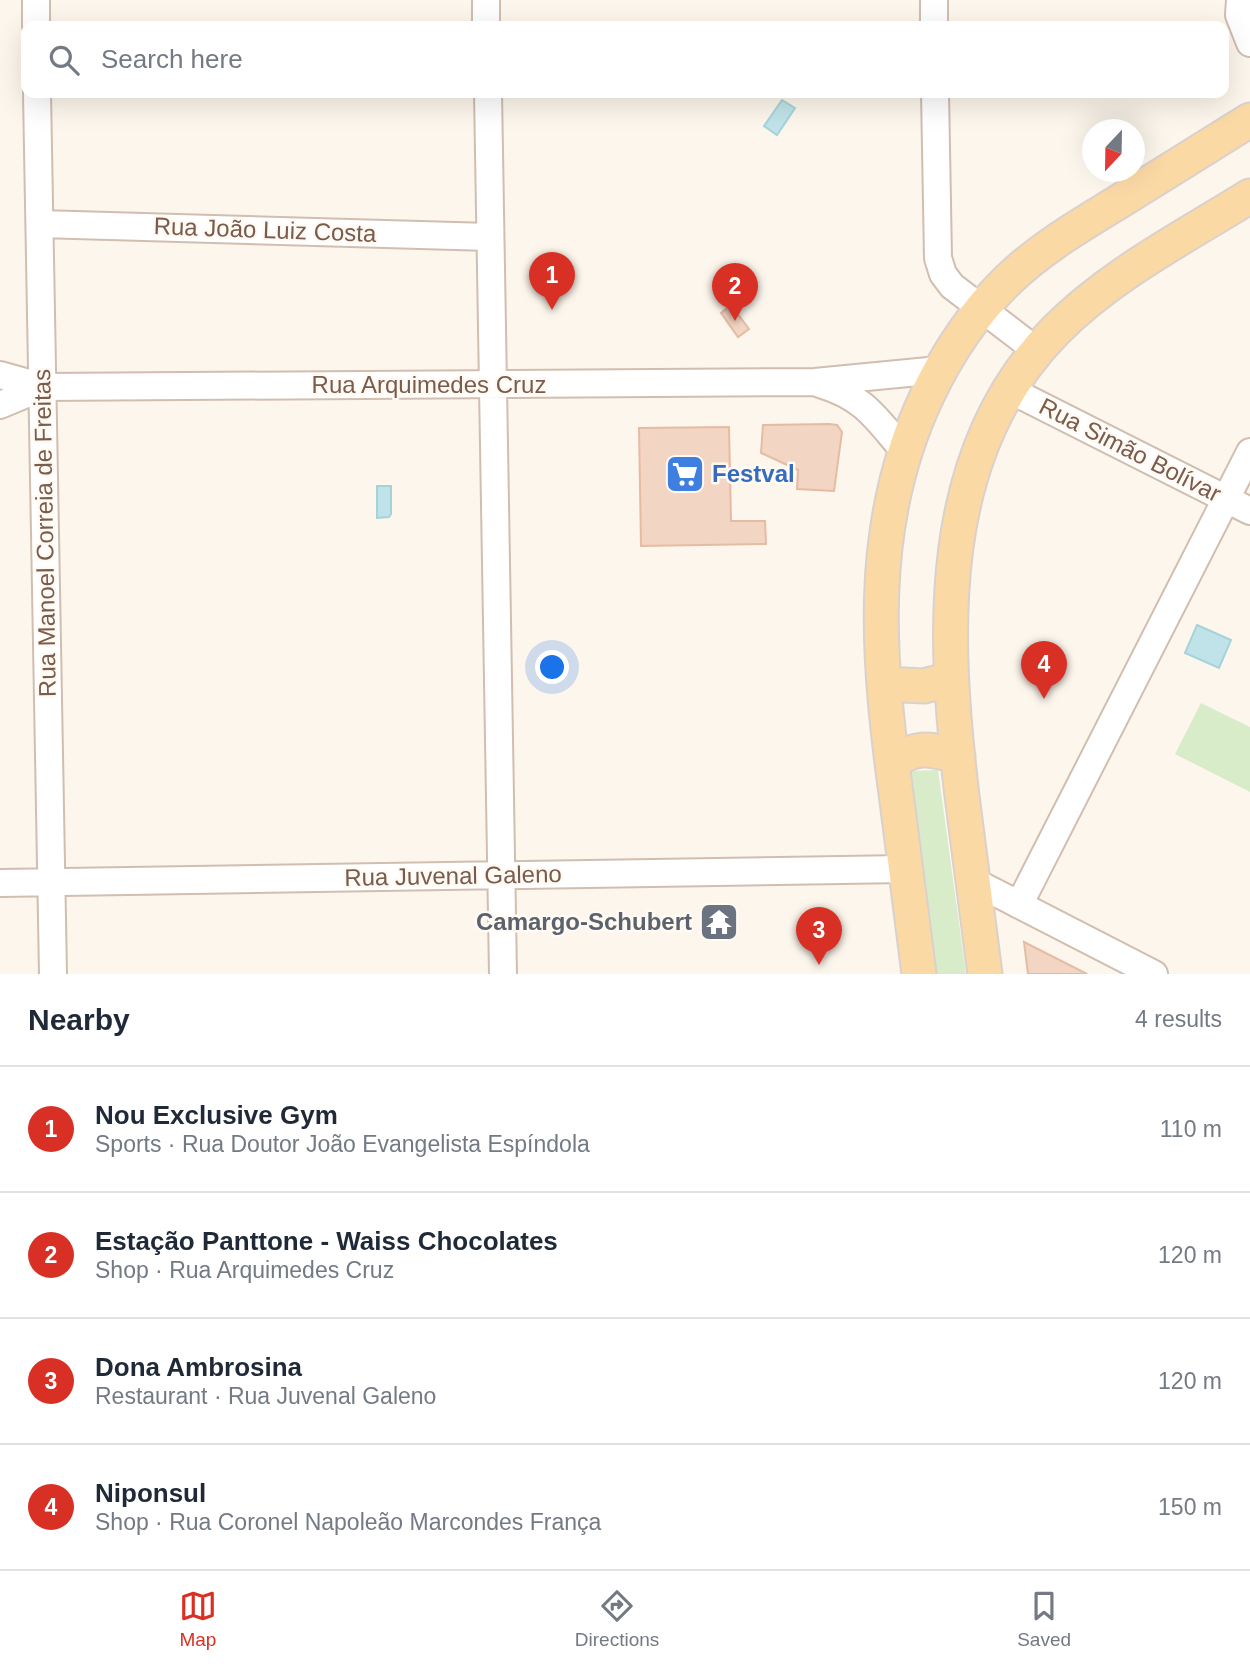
<!DOCTYPE html>
<html lang="en">
<head>
<meta charset="utf-8">
<style>
  body { margin:0; font-family:Arial,sans-serif; background:#f2f2f3; color:#1f2937 }
  .compass { position:absolute; left:1082px; top:119px; width:63px; height:63px; border-radius:50%; background:#fff; box-shadow:0 7px 28px #0002; rotate:202deg }
  .you { position:absolute; left:553px; top:668px; width:24px; height:24px; margin:-18px; border:5px solid #fff; border-radius:50%; background:#1a73e8; box-shadow:0 0 0 10px #1a73e833 }
  .badge { display:grid; place-items:center; width:46px; height:46px; border-radius:50%; background:#d93025; color:#fff; font-size:23px; font-weight:700 }
  .pin { position:absolute; translate:-50% -58px; filter:drop-shadow(0 2px 4px #0008) }
  .pin::after { content:''; position:absolute; top:37px; width:24px; height:21px; background:inherit; clip-path:polygon(0 0,100% 0,50% 100%) }
  .list { margin:0; padding:0; list-style:none }
  h2 { display:flex; justify-content:space-between; align-items:center; height:91px; margin:0; padding:0 28px; font-size:30px }
  h2 small { font-size:23px; font-weight:400; color:#747a83 }
  .list li { display:grid; grid-template-columns:46px 1fr auto; gap:21px; align-items:center; box-sizing:border-box; height:126px; padding:0 28px; border-top:2px solid #e0e1e3 }
  .list b { display:block; font-size:26px; white-space:nowrap }
  .list p { margin:0; font-size:23px; white-space:nowrap; color:#747a83 }
  .list em { font-size:23px; font-style:normal; color:#747a83 }
  .icon { flex:none; width:38px; height:38px; fill:none; stroke:currentColor; stroke-width:2; stroke-linecap:round; stroke-linejoin:round }
  .map { position:relative; flex:none; width:1250px; height:974px; overflow:hidden }
  .search { position:absolute; background:#fff; box-shadow:0 7px 28px #0002; left:21px; right:21px; top:21px; height:77px; display:flex; align-items:center; gap:18px; box-sizing:border-box; padding:0 24px; border-radius:14px; color:#747a83; font-size:26px }
  .sheet { height:595px; background:#fff }
  nav { display:flex; justify-content:space-around; align-items:center; box-sizing:border-box; height:98px; border-top:2px solid #e0e1e3; background:#fff; font-size:19px; color:#747a83 }
  nav a { display:grid; justify-items:center; gap:4px }
  nav .on { color:#d93025 }
  .map>svg:first-child { display:block }
</style>
</head>
<body>
<div class="map">
<svg width="1250" height="974" viewBox="0 0 1250 974">
  <rect width="100%" height="100%" fill="#fdf6ec"/>
  <path fill="#d8ecc9" d="M1201 703 1250 727V792L1175 754Z
    M938 770 966 974H936L908 771Z"/>
  <path fill="#bfe3e8" stroke="#a5d3da" stroke-width="2" d="M782 100 795 108 777 135 764 126Z
    M377 486H391V514L389 517 377 518Z
    M1197 625 1231 640 1219 668 1185 653Z"/>
  <path fill="#f3d5c3" stroke="#e6bba3" stroke-width="2" d="M731 305 749 329 738 337 721 313Z
    M829 424 837 425 842 432 834 491 797 489 798 470 761 453 763 425Z
    M729 427 731 521H765L766 544 641 546 639 428Z
    M1024 942 1087 974H1028Z"/>
  <g fill="none" stroke-linecap="round" stroke-linejoin="round">
    <g stroke="#d1beb0" stroke-width="30">
      <path id="minor" d="M36 0V26
        M486 0V26
        M934 0V26
        M1240 0 1239 15 1250 43
        M37 93 53 974
        M488 93 503 974
        M935 93 938 258 943 274 952 286 1037 351
        M40 224 490 237
        M0 375 43 387 815 382 939 370
        M820 384C864 397 876 418 904 451
        M1010 390 1250 511
        M0 405 43 387
        M973 881 1154 974
        M0 883 905 869
        M1019 905 1250 452"/>
    </g>
    <g stroke="#dad1cd" stroke-width="37">
      <path id="major" d="M884 684 924 686 951 679
        M892 762C919 745 928 749 958 756
        M919 974C912 916 904 859 897 801 878 662 865 527 927 396 947 354 974 313 1008 280 1041 248 1081 225 1120 201 1163 174 1207 147 1250 120
        M985 974C977 915 970 855 962 796 943 636 933 455 1055 331 1110 275 1183 238 1250 196"/>
    </g>
    <use href="#minor" stroke="#fff" stroke-width="26"/>
    <use href="#major" stroke="#fbd9a5" stroke-width="33"/>
  </g>
  <defs>
    <g id="supermarket-square" transform="scale(2.0125)"><rect x="-9" y="-9" width="18" height="18" rx="4" fill="#3f7fe0" stroke="#fffaf3"/><path d="M-6-5.5h2.5l.6 2H6L4.5 2H-2.5L-4.4-4H-6ZM-1.5 3.2a1.3 1.3 0 1 0 .1 0ZM3 3.2a1.3 1.3 0 1 0 .1 0Z" fill="#fff"/></g>
    <g id="temple-square" transform="scale(2.0125)"><rect x="-9" y="-9" width="18" height="18" rx="4" fill="#6b7280" stroke="#fffaf3"/><path d="M0-6L5-2H3V0L6.5 2.5H4V6H1.5V3h-3V6H-4V2.5H-6.5L-3 0V-2H-5Z" fill="#fff"/></g>
  </defs>
  <g fill-rule="evenodd">
    <use href="#supermarket-square" x="685" y="474"/>
    <use href="#temple-square" x="719" y="922"/>
  </g>
  <g text-anchor="middle" stroke-width="5" stroke-linejoin="round" paint-order="stroke">
    <g font-size="24" fill="#7a5c4d" stroke="#fffaf3">
      <text transform="translate(265 230) rotate(2)" y="8">Rua João Luiz Costa</text>
      <text x="429" y="393">Rua Arquimedes Cruz</text>
      <text transform="translate(1130 450) rotate(27)" y="8">Rua Simão Bolívar</text>
      <text transform="translate(45 533) rotate(-91)" y="8">Rua Manoel Correia de Freitas</text>
      <text transform="translate(453 876) rotate(-1)" y="8">Rua Juvenal Galeno</text>
    </g>
    <g font-size="24" font-weight="bold" fill="#366cbe" stroke="#fffaf3" text-anchor="start">
      <text x="712" y="482">Festval</text>
    </g>
    <g font-size="24" font-weight="bold" fill="#5b616d" stroke="#fffaf3" text-anchor="end">
      <text x="692" y="930">Camargo-Schubert</text>
    </g>
  </g>
</svg>
<svg class="compass" viewBox="-18 -18 36 36"><path d="M0-13l5 13h-10z" fill="#e53935"/><path d="M0 13l5-13h-10z" fill="#747a83"/></svg>
<div class="you"></div>
<div class="pin badge" style="left:552px;top:310px">1</div>
<div class="pin badge" style="left:735px;top:321px">2</div>
<div class="pin badge" style="left:819px;top:965px">3</div>
<div class="pin badge" style="left:1044px;top:699px">4</div>
<div class="search"><svg class="icon" aria-label="search" viewBox="0 0 24 24"><circle cx="10" cy="10" r="6"/><path d="M15 15l6 6"/></svg>Search here</div>
</div>
<section class="sheet">
<h2>Nearby<small>4 results</small></h2>
<ul class="list">
<li><span class="badge">1</span><div><b>Nou Exclusive Gym</b><p>Sports · Rua Doutor João Evangelista Espíndola</p></div><em>110 m</em></li>
<li><span class="badge">2</span><div><b>Estação Panttone - Waiss Chocolates</b><p>Shop · Rua Arquimedes Cruz</p></div><em>120 m</em></li>
<li><span class="badge">3</span><div><b>Dona Ambrosina</b><p>Restaurant · Rua Juvenal Galeno</p></div><em>120 m</em></li>
<li><span class="badge">4</span><div><b>Niponsul</b><p>Shop · Rua Coronel Napoleão Marcondes França</p></div><em>150 m</em></li>
</ul>
</section>
<nav>
<a class="on"><svg class="icon" aria-label="map" viewBox="0 0 24 24"><path d="M3 6l6-2 6 2 6-2v14l-6 2-6-2-6 2zM9 4v14M15 6v14"/></svg>Map</a>
<a><svg class="icon" aria-label="directions" viewBox="0 0 24 24"><path d="M12 3l9 9-9 9-9-9zM9 14v-3h6M13 9l2 2-2 2"/></svg>Directions</a>
<a><svg class="icon" aria-label="saved" viewBox="0 0 24 24"><path d="M7 4h10v16l-5-4-5 4z"/></svg>Saved</a>
</nav>
</body>
</html>
